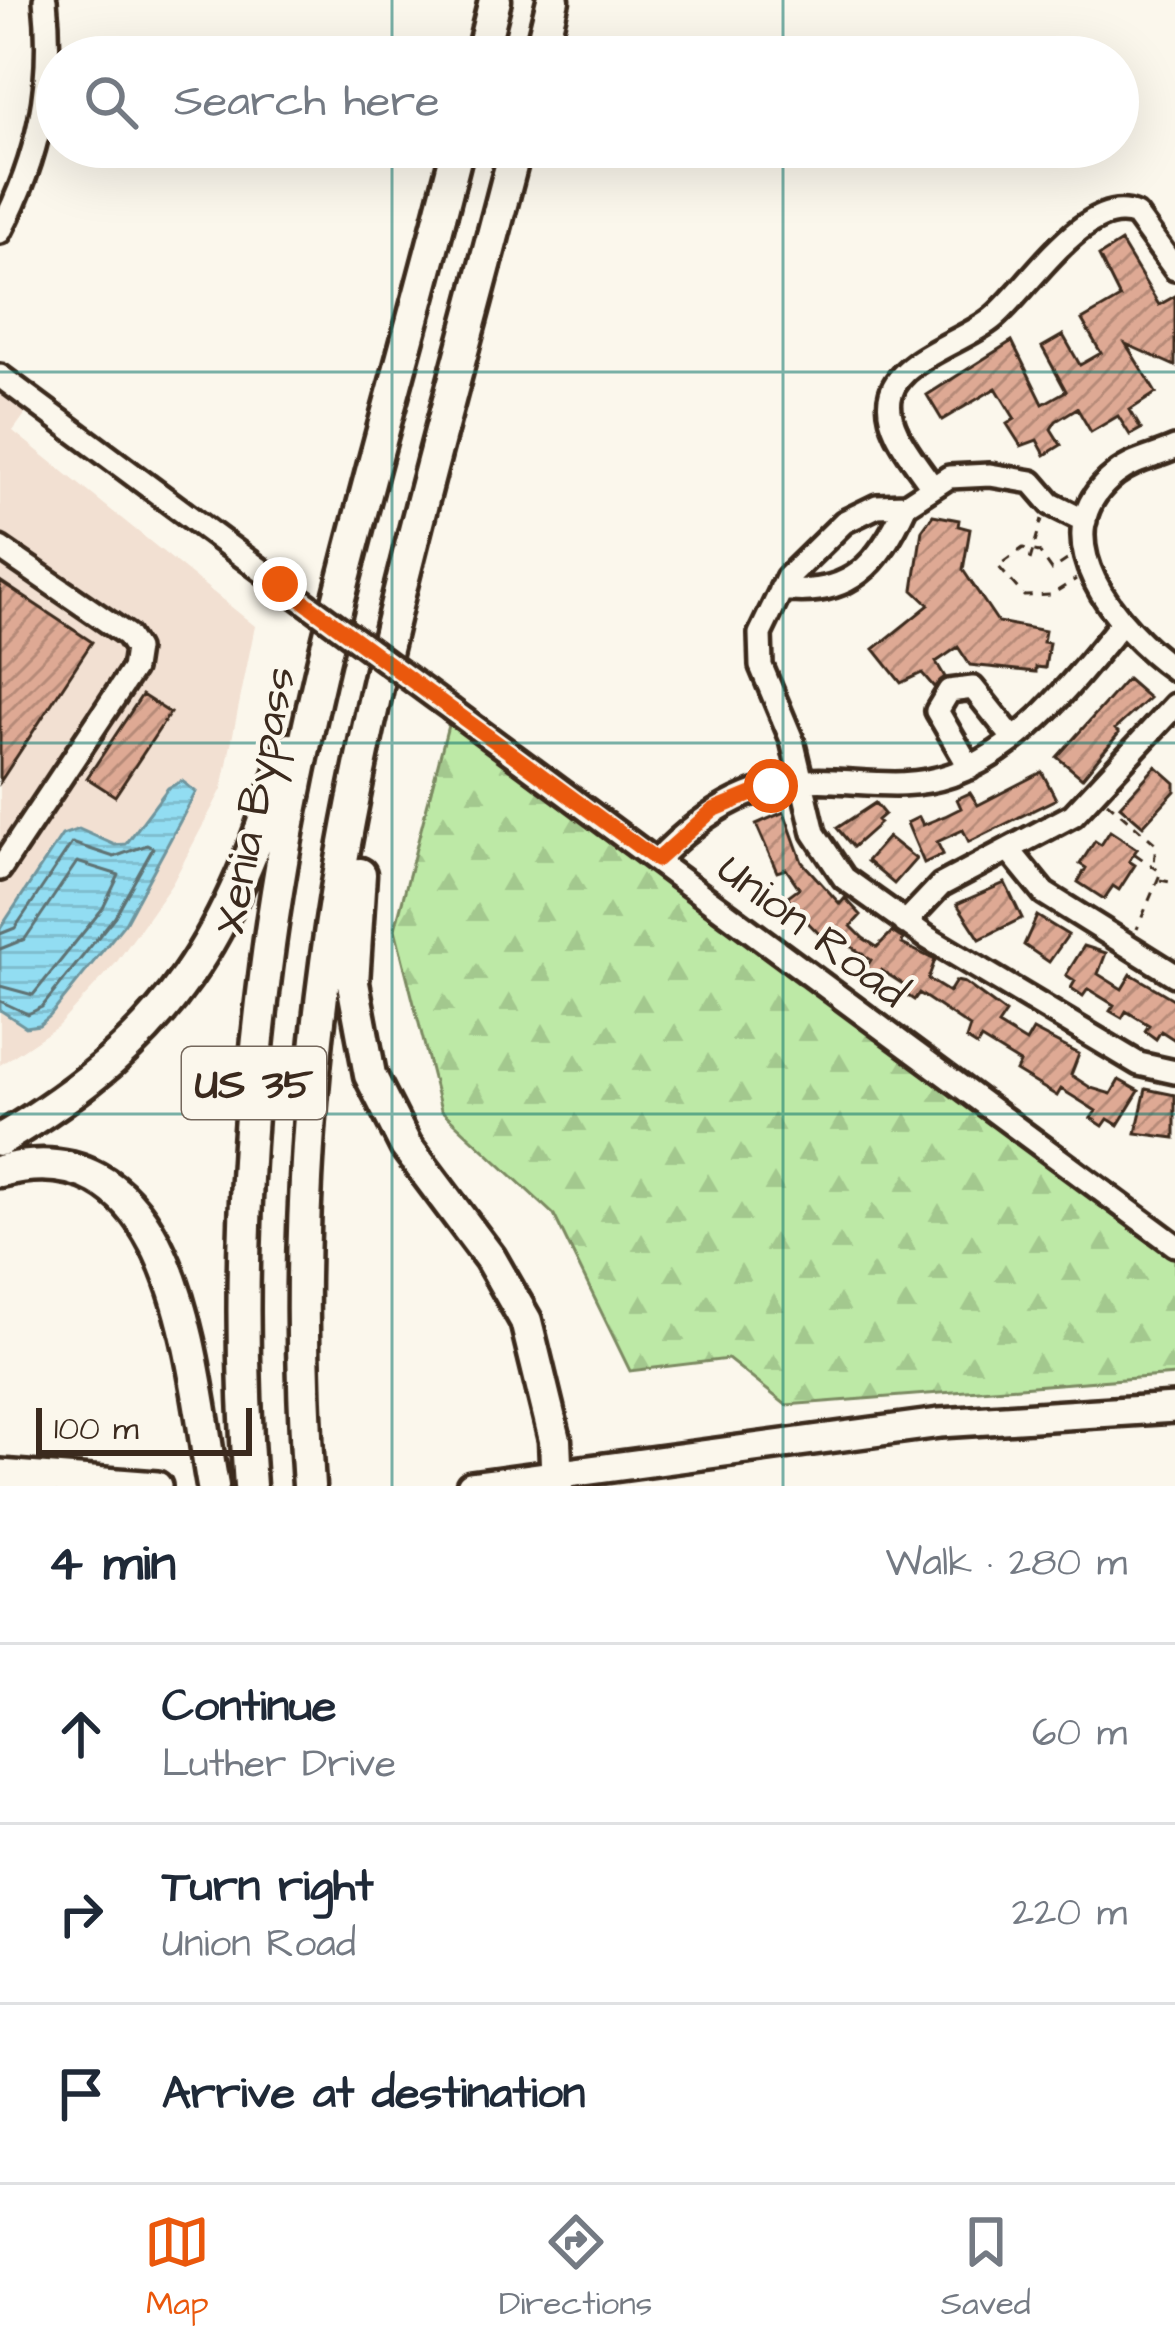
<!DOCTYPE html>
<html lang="en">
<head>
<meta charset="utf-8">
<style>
  body { margin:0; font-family:"Architects Daughter",sans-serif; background:#f6f6f7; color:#1f2937 }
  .scale { position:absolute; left:36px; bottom:30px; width:216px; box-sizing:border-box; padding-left:12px; border:6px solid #3b2a1e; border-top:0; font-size:33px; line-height:42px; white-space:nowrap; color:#3b2a1e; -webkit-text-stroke:9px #fbf7ec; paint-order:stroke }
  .stop { position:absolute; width:36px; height:36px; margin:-27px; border:9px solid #ea580c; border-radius:50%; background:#fff }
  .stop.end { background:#ea580c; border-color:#fff; box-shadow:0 3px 12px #0008 }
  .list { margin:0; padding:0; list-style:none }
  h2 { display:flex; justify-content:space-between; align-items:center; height:156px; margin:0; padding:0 48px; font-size:51px }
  h2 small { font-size:39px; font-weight:400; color:#747a83 }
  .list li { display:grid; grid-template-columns:78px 1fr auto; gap:36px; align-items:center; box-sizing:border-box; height:180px; padding:0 48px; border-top:3px solid #e0e1e3 }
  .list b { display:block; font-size:45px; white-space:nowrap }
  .list p { margin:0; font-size:39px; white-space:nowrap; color:#747a83 }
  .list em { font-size:39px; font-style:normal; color:#747a83 }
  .icon { flex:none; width:66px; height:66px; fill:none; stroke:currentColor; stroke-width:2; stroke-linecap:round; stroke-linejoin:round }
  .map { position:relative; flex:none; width:1175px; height:1486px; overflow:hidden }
  .search { position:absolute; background:#fff; box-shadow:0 12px 48px #0002; left:36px; right:36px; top:36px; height:132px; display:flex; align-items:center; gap:30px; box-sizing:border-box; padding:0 42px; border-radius:66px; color:#747a83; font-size:45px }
  .sheet { height:696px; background:#fff }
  nav { display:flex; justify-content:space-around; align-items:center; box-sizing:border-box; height:168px; border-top:3px solid #e0e1e3; background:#fff; font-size:33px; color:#747a83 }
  nav a { display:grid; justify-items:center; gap:6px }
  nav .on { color:#ea580c }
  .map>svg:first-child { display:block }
</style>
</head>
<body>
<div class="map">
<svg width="1175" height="1486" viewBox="0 0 1175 1486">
  <defs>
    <pattern id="forest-firs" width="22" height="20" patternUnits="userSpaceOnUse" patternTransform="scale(3)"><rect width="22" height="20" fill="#bde9a6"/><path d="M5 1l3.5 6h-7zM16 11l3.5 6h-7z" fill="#a3c88e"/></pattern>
    <pattern id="water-rules" width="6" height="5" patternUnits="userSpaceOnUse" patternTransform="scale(3)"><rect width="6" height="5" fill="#92ddf2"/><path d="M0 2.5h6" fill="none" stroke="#7fbecf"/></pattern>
    <pattern id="building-hatch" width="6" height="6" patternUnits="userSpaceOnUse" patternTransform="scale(3)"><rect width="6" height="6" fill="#dea994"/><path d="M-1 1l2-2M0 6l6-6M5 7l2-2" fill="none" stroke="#b58a78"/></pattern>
  </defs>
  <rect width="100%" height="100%" fill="#fbf7ec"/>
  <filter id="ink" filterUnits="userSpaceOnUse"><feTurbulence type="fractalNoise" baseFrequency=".00833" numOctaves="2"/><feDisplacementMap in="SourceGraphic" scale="24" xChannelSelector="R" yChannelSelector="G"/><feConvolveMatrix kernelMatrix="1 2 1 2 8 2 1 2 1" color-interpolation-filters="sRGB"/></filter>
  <g filter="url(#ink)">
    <path fill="#f2e0d2" d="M0 394 26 413 13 431 255 626 222 789 172 884 116 963 57 1027 0 1065Z"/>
    <path fill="url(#forest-firs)" stroke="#7c8a62" stroke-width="3" d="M452 710 1175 1245V1375L786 1405 728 1359 630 1371 554 1215 441 1110 395 929Z"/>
    <path fill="url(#water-rules)" stroke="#6f959d" stroke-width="3" d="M182 781 196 792 125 923 50 1016 39 1025 26 1027 0 1010V929L62 835 79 829 115 845 126 844 168 788Z"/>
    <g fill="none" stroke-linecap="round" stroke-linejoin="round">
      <path stroke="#5e7273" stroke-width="3" d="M0 934 15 928 72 843 114 857 147 845 153 848 115 916 42 1007 28 1014 0 1001
        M0 949 25 939 77 862 119 875 103 908 33 995 0 986"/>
    </g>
    <path fill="url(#building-hatch)" stroke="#3b2a1e" stroke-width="3" d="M1121 242 1159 305 1175 296V366L1126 344 1156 393 1130 410 1141 429 1130 435 1118 416 1091 432 1077 408 1056 421 1051 429 1061 445 1045 455 1037 440 1021 446 1007 424 1015 419 996 388 942 420 927 395 1012 341 1043 404 1066 391 1042 347 1063 335 1080 365 1101 353 1082 320 1120 298 1099 256Z
      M933 515 959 520 958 526 970 529 963 570 998 622 1045 631 1043 642 1049 643 1045 668 1036 667V672L970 665 958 647 936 662 945 677 934 687 922 673 901 683 874 649 929 605 913 590 922 530Z
      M0 581 92 642 0 782Z
      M1127 679 1149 698 1115 729 1119 733 1082 778 1057 757Z
      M142 695 170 713 115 796 87 778Z
      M1156 766 1175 783V791L1143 826 1120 806Z
      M1042 772 1056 799 969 842 963 830 937 842 943 854 924 863 907 823 919 817 923 825 945 816 961 808 957 799 970 793 978 805Z
      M875 803 884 814 877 820 880 823 853 847 837 828Z
      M784 812 802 862 840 904 845 898 861 915 851 926 863 938 877 947 892 932 903 939 902 944 935 960 928 979 949 992 956 981 965 983 1006 1013 998 1025 1026 1042 1033 1030 1079 1054 1071 1075 1091 1088 1111 1094 1119 1080 1139 1091 1118 1125 1108 1119 1103 1126 1091 1118 1096 1111 1082 1102 1061 1089 1057 1096 1016 1071 1020 1063 981 1039 977 1046 966 1039 970 1027 919 993 914 1000 902 992 906 986 881 970 876 978 864 971 871 960 832 934 826 941 791 905 788 896 799 888 786 869 777 872 756 824Z
      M1110 831 1137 849 1129 861 1135 865 1119 890 1113 886 1104 899 1078 882 1086 868 1080 864 1095 841 1101 845Z
      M888 837 916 859 894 884 867 861Z
      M1005 883 1022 918 980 939 957 904Z
      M1037 916 1068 935 1049 962 1024 945Z
      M1084 946 1106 953 1098 974 1122 989 1131 974 1175 1000V1040L1161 1031 1156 1039 1145 1031 1149 1025 1126 1011 1122 1018 1110 1011 1114 1005 1088 989 1083 996 1071 988 1075 981 1066 975Z
      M1146 1089 1175 1095V1138L1136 1133Z"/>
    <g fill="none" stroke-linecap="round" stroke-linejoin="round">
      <g stroke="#3b2a1e" stroke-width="30">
        <path id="minor" d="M0 232C39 157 54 85 45 0
          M0 376 280 584
          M1175 448C1155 457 1134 460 1116 474 1036 535 1119 631 1175 670
          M931 485C915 461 882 425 891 394 901 358 966 341 993 318 1027 291 1086 193 1136 215L1175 269
          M1085 521 1051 504 1032 482 990 475 949 477 906 505 877 506 844 522 787 578 760 634 761 666 792 740 814 833 844 878 928 938 1139 1064 1175 1072
          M0 548 127 635 136 649 133 669 0 869
          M781 589C850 598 879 564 906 505
          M452 710 1175 1245
          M970 768 937 711 949 691 973 688 1013 738
          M1009 850 1044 893 1175 975
          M657 860C706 809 761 776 834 781 875 783 911 789 951 775 1021 751 1075 680 1120 625
          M905 923 941 885 1073 815 1175 705"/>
      </g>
      <g stroke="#3b2a1e" stroke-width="36">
        <path id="major" d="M0 1474 157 1486
          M471 1486 940 1423 1175 1408"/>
      </g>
      <g stroke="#3b2a1e" stroke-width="39">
        <path id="highway" d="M481 57 495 0
          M539 57 553 0
          M360 874 353 983 370 1075 406 1146 490 1258 526 1321 555 1440 557 1486
          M0 1140C176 1035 226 940 289 749
          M0 1171C180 1124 192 1372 213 1486
          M250 1486C237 1314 244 1141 266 969 300 693 391 417 458 147
          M309 1486C295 1286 305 1086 337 889 379 638 453 393 516 147"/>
      </g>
      <path stroke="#3b2a1e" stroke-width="3" stroke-dasharray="9 9" stroke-linecap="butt" d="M1030 560 1042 519
        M1067 560 1052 570 1039 552 1023 548 998 566 1024 596 1051 595 1076 579
        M1107 802 1156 844 1154 864
        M1135 854 1161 872 1137 929
        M1160 880 1175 883"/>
      <use href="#minor" stroke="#fbf7ec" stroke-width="21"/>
      <use href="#major" stroke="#fbf7ec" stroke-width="27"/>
      <use href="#highway" stroke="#fbf7ec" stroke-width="30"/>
      <g stroke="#3b2a1e" stroke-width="30" stroke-linecap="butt">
        <path id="minor-bridge" d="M280 584 452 710"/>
      </g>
      <use href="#minor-bridge" stroke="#fbf7ec" stroke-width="21"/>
    </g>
  </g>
  <g fill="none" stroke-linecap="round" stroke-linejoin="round" filter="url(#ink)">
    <path stroke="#ea580c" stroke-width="15" d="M280 584 657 860 713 810 771 786"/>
  </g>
  <path fill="none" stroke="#0f766e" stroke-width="3" stroke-opacity="0.55" d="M392 0V57M783 0V57M392 147V1486M783 147V1486M0 372H1175M0 743H1175M0 1114H1175"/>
  <g text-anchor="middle" stroke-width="9" stroke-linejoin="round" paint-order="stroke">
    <rect fill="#fbf7ec" stroke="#75685c" stroke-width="3" x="182" y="1047" width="144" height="72" rx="9"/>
    <g font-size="42" font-weight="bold" fill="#3b2a1e">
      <text x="254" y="1098">US 35</text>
    </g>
    <g font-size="45" fill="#3b2a1e" stroke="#fbf7ec">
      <text transform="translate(253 800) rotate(-79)" y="16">Xenia Bypass</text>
      <text transform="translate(814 929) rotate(37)" y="16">Union Road</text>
    </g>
  </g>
</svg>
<div class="scale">100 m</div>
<div class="stop" style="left:771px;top:786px"></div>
<div class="stop end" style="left:280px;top:584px"></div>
<div class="search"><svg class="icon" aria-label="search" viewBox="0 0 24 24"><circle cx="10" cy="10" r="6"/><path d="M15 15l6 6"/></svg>Search here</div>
</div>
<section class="sheet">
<h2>4 min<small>Walk · 280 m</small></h2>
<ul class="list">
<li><svg class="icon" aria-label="ahead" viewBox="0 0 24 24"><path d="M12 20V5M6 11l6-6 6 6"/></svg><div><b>Continue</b><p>Luther Drive</p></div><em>60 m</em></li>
<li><svg class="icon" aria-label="right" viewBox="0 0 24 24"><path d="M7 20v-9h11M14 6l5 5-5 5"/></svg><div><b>Turn right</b><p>Union Road</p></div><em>220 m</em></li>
<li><svg class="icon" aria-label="arrive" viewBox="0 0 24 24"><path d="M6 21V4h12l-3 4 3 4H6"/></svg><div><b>Arrive at destination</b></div></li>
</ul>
</section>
<nav>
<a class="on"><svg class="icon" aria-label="map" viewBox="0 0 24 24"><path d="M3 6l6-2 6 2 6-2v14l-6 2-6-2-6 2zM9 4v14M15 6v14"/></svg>Map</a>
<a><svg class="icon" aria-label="directions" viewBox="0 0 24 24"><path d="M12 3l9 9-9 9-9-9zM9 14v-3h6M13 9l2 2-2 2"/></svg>Directions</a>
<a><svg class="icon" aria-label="saved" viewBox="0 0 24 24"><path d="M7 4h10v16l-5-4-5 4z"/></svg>Saved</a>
</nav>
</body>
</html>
